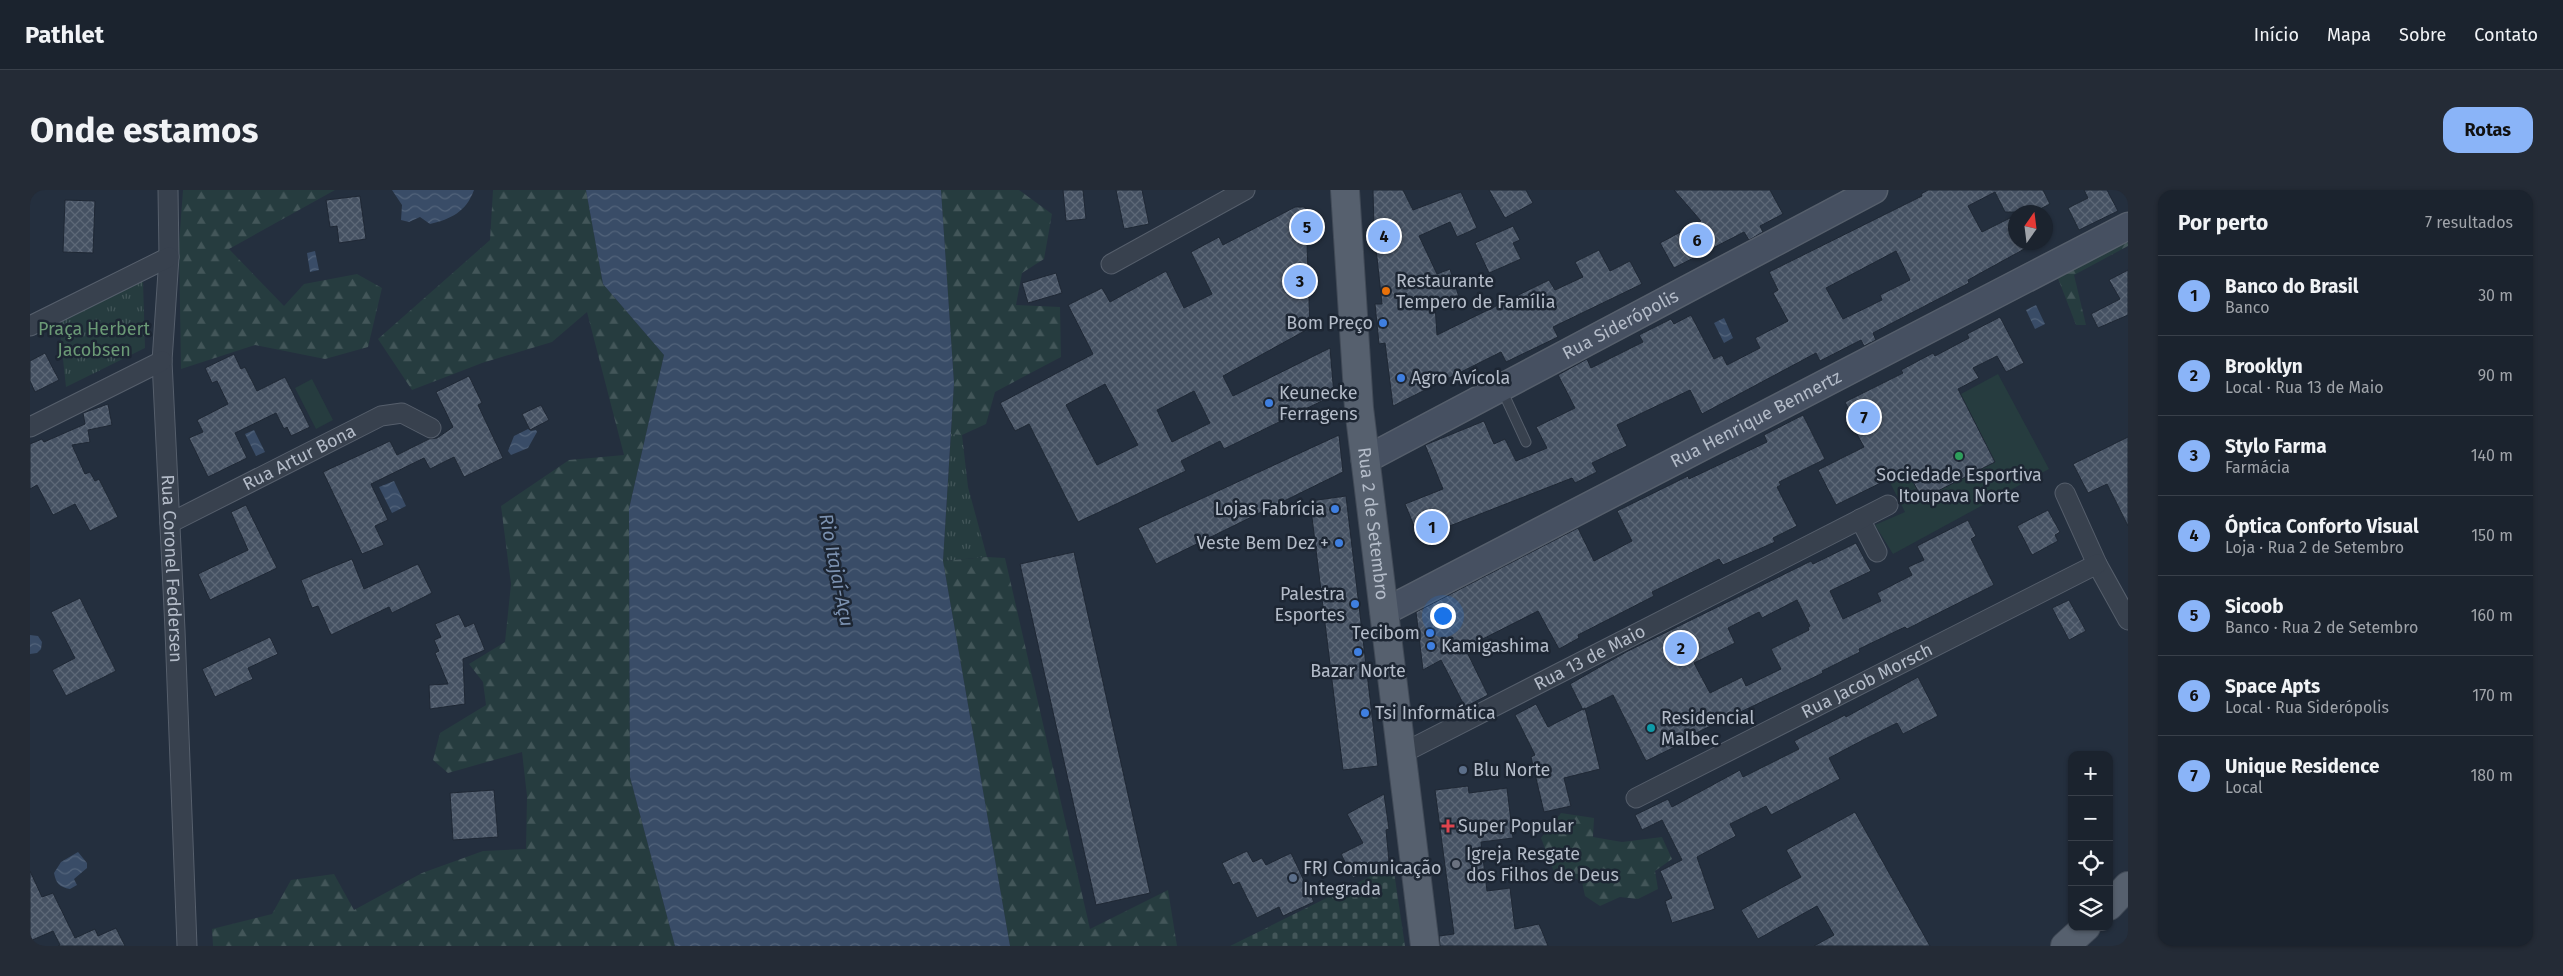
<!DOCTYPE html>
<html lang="pt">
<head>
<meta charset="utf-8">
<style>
  body { margin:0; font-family:"Fira Sans",sans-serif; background:#242b36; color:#f1f3f6 }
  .controls { position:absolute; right:15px; bottom:15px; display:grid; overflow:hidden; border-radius:10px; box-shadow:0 1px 4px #0004 }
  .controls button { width:45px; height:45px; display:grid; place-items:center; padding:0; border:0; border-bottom:1px solid #39404a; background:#1b232e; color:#f1f3f6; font:25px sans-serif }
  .compass { position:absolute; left:1978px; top:15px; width:45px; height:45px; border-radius:50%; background:#1b232e; box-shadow:0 1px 4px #0004; rotate:14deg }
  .you { position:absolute; left:1412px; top:425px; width:18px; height:18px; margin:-12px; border:4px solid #fff; border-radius:50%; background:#1a73e8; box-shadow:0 0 0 8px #1a73e833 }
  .badge { display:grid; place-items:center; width:32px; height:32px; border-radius:50%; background:#8ab4f8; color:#111; font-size:16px; font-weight:700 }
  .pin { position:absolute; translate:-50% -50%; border:2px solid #fff; box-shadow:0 1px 5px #0006 }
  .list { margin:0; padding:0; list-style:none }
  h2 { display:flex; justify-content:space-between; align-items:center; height:65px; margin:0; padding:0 20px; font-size:21px }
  h2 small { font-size:16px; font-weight:400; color:#a0a4aa }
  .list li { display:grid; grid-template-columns:32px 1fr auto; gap:15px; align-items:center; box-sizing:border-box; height:80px; padding:0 20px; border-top:1px solid #39404a }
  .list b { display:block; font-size:19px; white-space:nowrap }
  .list p { margin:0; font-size:16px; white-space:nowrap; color:#a0a4aa }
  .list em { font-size:16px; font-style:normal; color:#a0a4aa }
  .icon { flex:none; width:28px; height:28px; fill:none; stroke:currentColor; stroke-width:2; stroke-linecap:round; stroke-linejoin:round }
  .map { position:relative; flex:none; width:2098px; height:756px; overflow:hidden; border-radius:15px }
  header { display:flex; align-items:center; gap:30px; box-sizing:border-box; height:70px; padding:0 25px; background:#1b232e; border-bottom:1px solid #39404a }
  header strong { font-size:24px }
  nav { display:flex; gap:28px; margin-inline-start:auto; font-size:18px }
  .intro { display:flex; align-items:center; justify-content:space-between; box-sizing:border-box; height:120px; padding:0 30px }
  h1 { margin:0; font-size:35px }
  .button { padding:12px 22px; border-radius:15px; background:#8ab4f8; color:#111; font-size:18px; font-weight:700 }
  main { display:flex; gap:30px; padding:0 30px }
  aside { flex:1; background:#1b232e; border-radius:15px; box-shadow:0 1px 4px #0004 }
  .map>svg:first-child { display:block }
</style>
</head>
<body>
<header>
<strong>Pathlet</strong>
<nav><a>Início</a><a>Mapa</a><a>Sobre</a><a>Contato</a></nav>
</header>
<div class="intro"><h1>Onde estamos</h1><a class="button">Rotas</a></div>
<main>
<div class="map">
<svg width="2098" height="756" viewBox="0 0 2098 756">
  <defs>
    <pattern id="grass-tufts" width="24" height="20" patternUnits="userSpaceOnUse" patternTransform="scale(1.25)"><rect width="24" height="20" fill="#263c3f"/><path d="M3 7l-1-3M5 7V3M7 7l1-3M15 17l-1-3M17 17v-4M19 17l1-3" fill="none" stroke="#435659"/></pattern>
    <pattern id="forest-firs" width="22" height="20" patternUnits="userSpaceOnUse" patternTransform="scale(1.25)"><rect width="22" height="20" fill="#263c3f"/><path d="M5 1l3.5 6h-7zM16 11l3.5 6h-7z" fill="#435659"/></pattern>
    <pattern id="cemetery-stones" width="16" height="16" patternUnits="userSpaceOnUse" patternTransform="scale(1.25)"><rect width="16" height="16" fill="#263c3f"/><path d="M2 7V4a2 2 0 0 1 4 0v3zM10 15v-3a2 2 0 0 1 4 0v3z" fill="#435659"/></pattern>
    <pattern id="water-waves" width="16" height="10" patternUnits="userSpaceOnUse" patternTransform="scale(1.25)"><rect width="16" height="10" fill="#394c67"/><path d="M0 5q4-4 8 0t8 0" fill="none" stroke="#53647b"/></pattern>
    <pattern id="building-cross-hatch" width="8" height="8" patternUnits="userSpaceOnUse" patternTransform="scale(1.25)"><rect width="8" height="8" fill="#455162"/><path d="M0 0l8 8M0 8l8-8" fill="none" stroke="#5d6877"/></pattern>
  </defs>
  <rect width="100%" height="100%" fill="#242f3e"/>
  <path fill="url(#grass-tufts)" d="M113 91 115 158 36 197 29 132Z
    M921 244 932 245 938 297 957 367 913 371Z"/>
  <path fill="url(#forest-firs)" d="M153 0H305L199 59 254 116 274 94 327 84 352 98 338 157 295 169 225 155 151 179 149 54Z
    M463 0H556L573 94 634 165 599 319 600 587 645 756H183L182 739 242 724 261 690 304 684 324 720 392 683 453 661 496 659 497 606 492 562 418 583 403 570 410 543 456 515 453 492 439 474 475 452 481 394 471 316 539 270 594 265 557 122 522 152 452 173 382 200 348 149 460 50Z
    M911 0H989L1022 24 1014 69 992 83 986 115 1030 117 1031 167 965 202 956 234 932 245 921 244 924 193Z
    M2098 45V56L2044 85 2056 135H2046L2026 83Z
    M957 367 975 368 1060 739 1138 700 1147 756H980L913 371Z
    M1531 623 1564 628 1563 647 1592 652 1632 647 1642 669 1625 681 1628 699 1608 709 1590 707 1570 716 1555 706 1552 692 1536 683 1526 687 1511 648Z"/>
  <path fill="url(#cemetery-stones)" d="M1363 675 1375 756H1200Z"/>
  <path fill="#263c3f" d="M1968 184 2019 279 1863 364 1845 335 1875 322 1840 253Z
    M282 189 303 230 286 239 265 198Z"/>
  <path fill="url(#water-waves)" d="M362 0H444C436 22 421 29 400 34L390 27 379 32 371 30 372 15Z
    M556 0H911L924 193 913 371 980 756H645L600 587 599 319 634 165 573 94Z
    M285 61 289 80 280 82 277 63Z
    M2006 115 2015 134 2005 139 1996 120Z
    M1694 128 1703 148 1694 153 1684 133Z
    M498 239 501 241 506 240 507 242 498 258 481 265 478 261 484 246Z
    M224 240 235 262 226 266 215 244Z
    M364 291 376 316 362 323 349 297Z
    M0 445 8 446 12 452 11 459 7 463 0 464Z
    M48 662 57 673V678L44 689 47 695 40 699C29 697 26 693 24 683L31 672Z"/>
  <path fill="url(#building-cross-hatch)" stroke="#1f2835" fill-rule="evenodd" d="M1033 0H1053L1056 29 1036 31Z
    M1086 0H1112L1119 34 1094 39Z
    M1343 0H1373L1383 20 1431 2 1447 38 1427 47 1420 32 1389 46 1407 84 1420 79 1429 107 1405 115 1407 145 1519 90 1525 100 1553 87 1545 72 1569 60 1580 81 1600 71 1612 94 1523 137 1528 147 1476 172 1471 162 1363 216 1355 153 1349 154 1345 114H1352L1344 40Z
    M1459 0H1496L1503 13 1475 28Z
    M1644 0H1740L1753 24 1730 36 1733 42 1719 50 1714 42 1644 78 1630 53 1671 31Z
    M1898 0H2013L2020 14 2004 22H1975L1965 2 1938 16 1952 42 1986 25V52H2007L1938 90 1939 93 1843 143 1846 150 1834 156 1831 150 1790 171 1786 163 1672 224 1660 200 1587 235 1597 256 1562 273 1567 282 1545 293 1542 288 1389 348 1375 314 1413 299 1395 255 1454 231 1464 254 1475 249 1486 271 1517 258 1506 237 1545 218 1528 185 1557 169 1561 178 1613 152 1609 145 1641 129 1644 134 1661 125 1684 169 1692 165 1697 175 1730 158 1725 148 1758 131 1743 103 1748 100 1739 82 1892 6 1891 4ZM1866 61 1880 90 1850 105 1852 110 1813 129 1796 98Z
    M2054 0H2077L2088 21 2049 40 2038 18 2058 8Z
    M330 6 336 49 309 53 307 36 300 37 296 10Z
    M35 10 65 11 63 63 33 62Z
    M1265 17H1274L1278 20 1281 52 1277 54 1280 138 1193 186 1203 206 1300 158 1304 205 1194 259 1190 251 1151 271 1156 281 1048 332 999 234 985 241 970 213 1063 164 1038 115 1072 98 1080 112 1136 81 1154 118 1182 104 1161 62 1189 47 1193 55ZM1075 194 1108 255 1067 275 1036 215ZM1164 201 1180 233 1142 252 1127 220Z
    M1483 36 1490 50 1483 53 1491 69 1459 83 1445 53Z
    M2098 80V125L2068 138 2061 124 2090 109 2079 90Z
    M1026 83 1032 103 998 113 992 93Z
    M1970 127 1994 173 1976 182 1967 166 1943 178 1949 188 1928 199 1965 272 1892 309 1877 280 1806 315 1788 280 1834 257 1818 228 1822 226 1815 212 1873 183 1871 180 1903 163 1905 166 1939 148 1937 144Z
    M15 163 29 190 5 202 0 191V171Z
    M204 164 211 179 215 177 227 201 255 187 280 237 261 246 257 237 254 239 246 223 205 243 217 268 178 287 159 248 173 242 167 230 198 214 187 191 182 193 175 178Z
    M439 186 452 213 448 215 473 268 434 287 424 267 400 279 394 268 341 294 358 330 345 336 354 355 332 364 293 282 360 251 367 265 399 249 407 248 423 237 406 202Z
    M78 214 82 235 58 240 60 252 42 255 55 284 60 282 65 291 69 289 88 327 60 341 45 314 23 325 7 295 0 299V254L12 249 14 252 55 234 53 223Z
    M511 215 519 230 500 240 492 224Z
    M1773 225 1795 269 1749 292 1751 295 1747 297 1767 336 1743 348 1745 352 1693 375 1689 369 1622 402 1624 406 1548 445 1549 448 1529 459 1508 421 1435 458 1458 505 1435 517 1411 470 1393 480 1386 422 1548 338 1564 371 1602 351 1587 321 1658 286 1659 289 1737 252 1734 245Z
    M1309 245 1313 282 1126 374 1108 338Z
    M2098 247V336L2077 294 2058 303 2043 274Z
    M1316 306 1348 576 1313 580 1280 311Z
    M216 315 247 378 180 410 168 384 218 360 201 322Z
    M2018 320 2030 342 2025 345 2028 351 2002 365 1987 336Z
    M1938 330 1946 346 1941 349 1964 395 1877 439 1875 437 1829 459 1830 462 1792 481 1793 483 1649 551 1651 554 1616 571 1583 505 1553 520 1540 494 1596 462 1781 371 1783 374 1826 353 1841 381 1800 401 1813 429 1851 411 1847 403 1882 385 1878 377 1894 370 1887 356ZM1767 410 1780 436 1778 437 1779 440 1741 459 1751 479 1716 496 1712 487 1680 503 1664 473 1705 453 1698 438 1729 422 1732 428Z
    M1044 362 1120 703 1066 715 990 374Z
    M322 369 334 399 388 374 402 403 362 423 359 417 301 445 288 416 282 418 271 390Z
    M50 408 86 481 36 506 22 480 45 468 21 422Z
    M2039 410 2056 441 2039 450 2022 418Z
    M429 424 435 437 444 433 455 460 433 469 435 514 400 519 399 495 418 494 405 463 409 461 404 450 411 447 405 434Z
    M240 447 248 464 218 478 223 489 185 507 172 479Z
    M1888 487 1908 526 1873 544 1867 533 1833 550 1799 568 1810 589 1741 625 1736 616 1700 634 1706 646 1667 667 1685 719 1642 733 1635 711 1642 708 1630 681 1652 670 1632 630 1612 640 1605 625 1638 609 1642 617 1710 580 1713 587 1769 559 1764 551 1815 525 1816 527Z
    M1506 514 1518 537 1555 518 1570 579 1534 588 1541 616 1514 622 1501 567 1505 565 1485 525Z
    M1438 596 1439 603 1477 598 1483 648 1451 652 1457 701 1480 698 1485 739 1509 734 1518 756H1410L1409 746 1424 744 1405 600Z
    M464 600 468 647 423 650 420 603Z
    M1354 604 1359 639 1356 640 1359 671 1323 688 1311 664 1333 653 1317 624Z
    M1825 622 1900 756H1784L1804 745 1787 716 1728 749 1711 720 1771 687 1756 660Z
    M1217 661 1223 672 1232 668 1236 675 1261 663 1284 712 1253 726 1249 717 1227 728 1209 692 1203 695 1192 673Z
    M0 681 12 707 23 703 45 748 65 739 68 746 86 738 95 756H28L30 755 23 741 0 751Z"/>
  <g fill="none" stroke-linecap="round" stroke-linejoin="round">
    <g stroke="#565f6c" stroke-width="11">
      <path id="lane" d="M1472 200 1496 252"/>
    </g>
    <g stroke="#565f6c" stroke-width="21">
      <g id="street">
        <path id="s1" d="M138 0 139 67 132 171 145 440 157 756"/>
        <path d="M1081 74 1215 0"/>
        <path d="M0 136 139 67"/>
        <path d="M0 237 132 171"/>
        <path d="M2035 303 2067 374 2098 430"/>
        <path d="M1830 329 1847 362"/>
        <path id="s2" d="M140 333 351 226 372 223 401 238"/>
        <path id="s3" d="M1371 564 1858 315"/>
        <path id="s4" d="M1606 608 2067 374"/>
      </g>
    </g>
    <g stroke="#565f6c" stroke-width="29">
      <g id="secondary">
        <path id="s5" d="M1335 270 1844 0"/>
        <path id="s6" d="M1354 422 2098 36"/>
      </g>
    </g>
    <g stroke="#414a57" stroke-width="30">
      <g id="primary">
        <path id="s7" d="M1315 0 1329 218 1395 756"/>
        <path d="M2079 716 2098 696"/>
        <path d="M2035 756 2056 737"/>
      </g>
    </g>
    <use href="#lane" stroke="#38414e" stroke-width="9"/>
    <use href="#street" stroke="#38414e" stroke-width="19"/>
    <use href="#secondary" stroke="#465061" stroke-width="26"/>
    <use href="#primary" stroke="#56606e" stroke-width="28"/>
  </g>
  <circle fill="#e8710a" stroke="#1d2633" stroke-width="2" cx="1356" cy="101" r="5"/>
  <g fill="#3f7fe0" stroke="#1d2633" stroke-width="2">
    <circle cx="1353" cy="133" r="5"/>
    <circle cx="1371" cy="188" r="5"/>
    <circle cx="1239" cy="213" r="5"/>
    <circle cx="1305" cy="319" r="5"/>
    <circle cx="1309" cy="353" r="5"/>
    <circle cx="1325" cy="414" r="5"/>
    <circle cx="1400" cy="443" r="5"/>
    <circle cx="1401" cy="456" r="5"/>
    <circle cx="1328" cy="462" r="5"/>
    <circle cx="1335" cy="523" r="5"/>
  </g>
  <circle fill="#2e9e5b" stroke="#1d2633" stroke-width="2" cx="1929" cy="266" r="5"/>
  <circle fill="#0f9aa8" stroke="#1d2633" stroke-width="2" cx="1621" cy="538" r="5"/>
  <g fill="#5c6f8a" stroke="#1d2633" stroke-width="2">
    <circle cx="1433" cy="580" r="5"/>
    <circle cx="1263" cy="688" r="5"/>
  </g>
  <path fill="#e0444e" stroke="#1d2633" stroke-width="2" d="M1415.5 628.5h5v5h5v5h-5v5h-5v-5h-5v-5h5z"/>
  <circle fill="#6b7280" stroke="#1d2633" stroke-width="2" cx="1426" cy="674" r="5"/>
  <g text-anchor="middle" stroke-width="5" stroke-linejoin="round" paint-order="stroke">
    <g font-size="18" fill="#b4bcc9" stroke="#1d2633" text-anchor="start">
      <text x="1366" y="97">Restaurante<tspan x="1366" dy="21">Tempero de Família</tspan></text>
      <text x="1343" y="139" text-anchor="end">Bom Preço</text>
      <text x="1381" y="194">Agro Avícola</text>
      <text x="1249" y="209">Keunecke<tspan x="1249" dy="21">Ferragens</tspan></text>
      <text x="1929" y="291" text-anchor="middle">Sociedade Esportiva<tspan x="1929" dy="21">Itoupava Norte</tspan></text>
      <text x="1295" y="325" text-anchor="end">Lojas Fabrícia</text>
      <text x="1299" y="359" text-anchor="end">Veste Bem Dez +</text>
      <text x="1315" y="410" text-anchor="end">Palestra<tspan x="1315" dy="21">Esportes</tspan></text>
      <text x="1390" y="449" text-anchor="end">Tecibom</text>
      <text x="1411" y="462">Kamigashima</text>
      <text x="1328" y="487" text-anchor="middle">Bazar Norte</text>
      <text x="1345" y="529">Tsi Informática</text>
      <text x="1631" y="534">Residencial<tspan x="1631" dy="21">Malbec</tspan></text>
      <text x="1443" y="586">Blu Norte</text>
      <text x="1428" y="642">Super Popular</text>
      <text x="1436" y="670">Igreja Resgate<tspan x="1436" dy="21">dos Filhos de Deus</tspan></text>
      <text x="1273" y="684">FRJ Comunicação<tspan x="1273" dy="21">Integrada</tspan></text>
    </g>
    <g font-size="18" fill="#b4bcc9" stroke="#1d2633">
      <text dy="6" stroke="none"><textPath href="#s5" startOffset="289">Rua Siderópolis</textPath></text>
      <text dy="6" stroke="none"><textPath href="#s6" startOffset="419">Rua Henrique Bennertz</textPath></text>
      <text dy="6" stroke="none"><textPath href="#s2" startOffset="145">Rua Artur Bona</textPath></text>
      <text dy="6" stroke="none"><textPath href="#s7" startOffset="335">Rua 2 de Setembro</textPath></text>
      <text dy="6" stroke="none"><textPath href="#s1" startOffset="379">Rua Coronel Feddersen</textPath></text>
      <text dy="6" stroke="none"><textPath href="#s3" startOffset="212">Rua 13 de Maio</textPath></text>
      <text dy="6" stroke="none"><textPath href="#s4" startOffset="259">Rua Jacob Morsch</textPath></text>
    </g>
    <g font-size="18" fill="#6b9a76" stroke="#1d2633">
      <text x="64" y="145">Praça Herbert<tspan x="64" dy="21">Jacobsen</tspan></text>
    </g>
    <g font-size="19" font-style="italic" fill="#7c92b1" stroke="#1d2633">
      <text transform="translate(807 380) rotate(79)" y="7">Rio Itajaí-Açu</text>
    </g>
  </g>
</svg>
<div class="controls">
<button>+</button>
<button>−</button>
<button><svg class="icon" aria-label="locate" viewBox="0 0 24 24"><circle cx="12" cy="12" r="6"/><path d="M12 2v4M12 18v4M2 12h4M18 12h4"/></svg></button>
<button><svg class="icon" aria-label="layers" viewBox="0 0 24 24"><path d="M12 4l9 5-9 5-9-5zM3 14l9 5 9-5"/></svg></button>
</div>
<svg class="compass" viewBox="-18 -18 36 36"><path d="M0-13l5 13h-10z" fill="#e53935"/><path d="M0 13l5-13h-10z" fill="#a0a4aa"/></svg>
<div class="you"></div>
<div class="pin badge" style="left:1402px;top:337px">1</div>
<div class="pin badge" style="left:1651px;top:458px">2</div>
<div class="pin badge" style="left:1270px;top:91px">3</div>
<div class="pin badge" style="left:1354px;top:46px">4</div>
<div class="pin badge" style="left:1277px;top:37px">5</div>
<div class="pin badge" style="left:1667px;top:50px">6</div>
<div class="pin badge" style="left:1834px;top:227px">7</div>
</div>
<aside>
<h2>Por perto<small>7 resultados</small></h2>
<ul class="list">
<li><span class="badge">1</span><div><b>Banco do Brasil</b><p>Banco</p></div><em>30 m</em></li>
<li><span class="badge">2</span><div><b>Brooklyn</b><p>Local · Rua 13 de Maio</p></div><em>90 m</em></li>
<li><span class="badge">3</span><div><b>Stylo Farma</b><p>Farmácia</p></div><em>140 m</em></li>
<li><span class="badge">4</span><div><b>Óptica Conforto Visual</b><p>Loja · Rua 2 de Setembro</p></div><em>150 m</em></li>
<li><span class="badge">5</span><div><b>Sicoob</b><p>Banco · Rua 2 de Setembro</p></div><em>160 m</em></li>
<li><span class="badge">6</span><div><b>Space Apts</b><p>Local · Rua Siderópolis</p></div><em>170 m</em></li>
<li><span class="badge">7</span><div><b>Unique Residence</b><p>Local</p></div><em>180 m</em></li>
</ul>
</aside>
</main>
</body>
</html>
